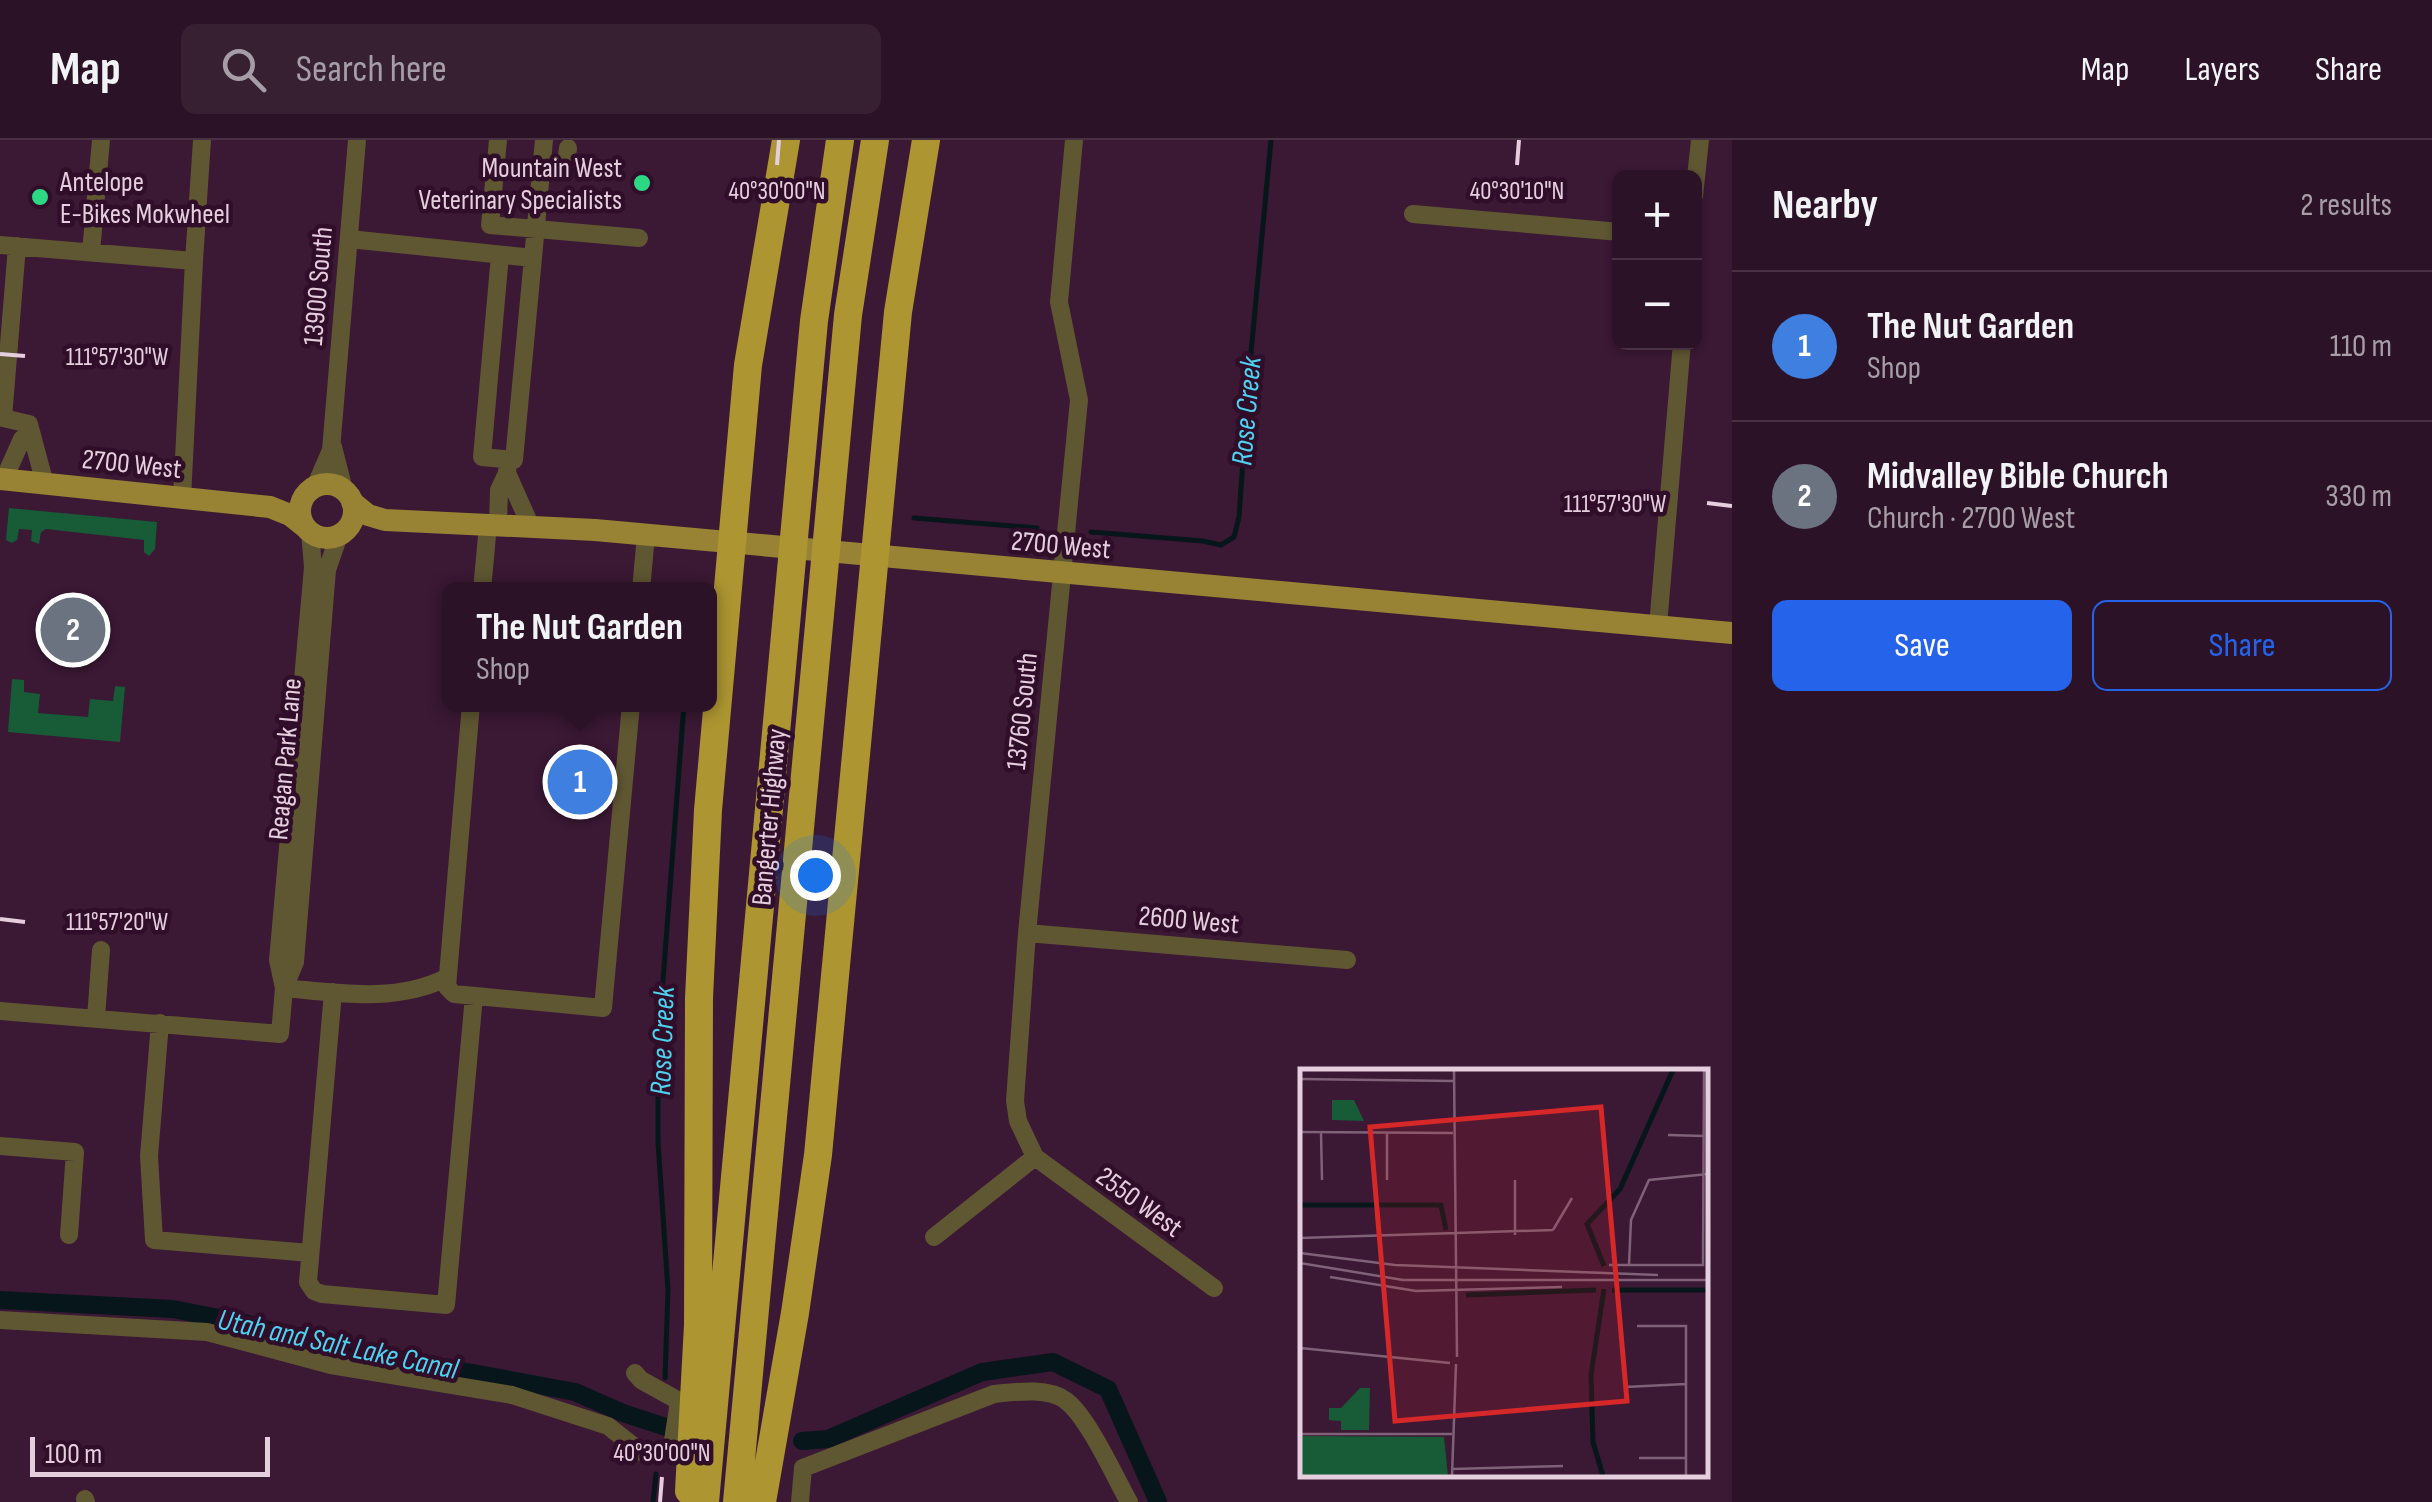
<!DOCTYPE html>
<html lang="en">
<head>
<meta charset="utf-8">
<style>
  body { margin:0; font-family:"Sofia Sans Condensed",sans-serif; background:#382033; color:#f1f3f6 }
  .controls { position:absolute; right:30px; top:30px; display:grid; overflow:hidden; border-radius:15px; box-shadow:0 2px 8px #0004 }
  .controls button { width:90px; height:90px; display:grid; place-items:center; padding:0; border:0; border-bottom:2px solid #483244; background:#2c1227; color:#f1f3f6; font:50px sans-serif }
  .scale { position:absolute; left:30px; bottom:25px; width:240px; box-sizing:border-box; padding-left:10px; border:5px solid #e5cede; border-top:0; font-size:28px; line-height:35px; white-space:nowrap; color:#e5cede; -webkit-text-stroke:8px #300e29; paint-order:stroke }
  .you { position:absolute; left:815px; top:735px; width:35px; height:35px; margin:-25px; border:8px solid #fff; border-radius:50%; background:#1a73e8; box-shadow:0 0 0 15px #1a73e833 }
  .badge { display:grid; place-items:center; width:65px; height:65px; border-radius:50%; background:#2563eb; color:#fff; font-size:32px; font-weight:700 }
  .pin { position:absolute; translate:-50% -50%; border:5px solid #fff; box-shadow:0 2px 10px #0006 }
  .popup { position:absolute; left:442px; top:442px; width:275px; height:130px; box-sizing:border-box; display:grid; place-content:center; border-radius:15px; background:#2c1227; filter:drop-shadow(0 2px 8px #0005); font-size:32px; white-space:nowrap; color:#a69ea7 }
  .popup b { font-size:38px; color:#f1f3f6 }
  .popup::after { content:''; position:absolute; left:50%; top:100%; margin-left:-20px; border:20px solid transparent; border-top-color:#2c1227 }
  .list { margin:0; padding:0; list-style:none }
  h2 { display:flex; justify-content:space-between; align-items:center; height:130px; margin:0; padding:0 40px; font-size:42px }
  h2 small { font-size:32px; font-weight:400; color:#a69ea7 }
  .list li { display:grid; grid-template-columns:65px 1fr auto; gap:30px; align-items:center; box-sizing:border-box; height:150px; padding:0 40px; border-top:2px solid #483244 }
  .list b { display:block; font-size:38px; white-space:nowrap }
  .list p { margin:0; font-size:32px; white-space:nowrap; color:#a69ea7 }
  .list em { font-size:32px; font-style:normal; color:#a69ea7 }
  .actions { display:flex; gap:20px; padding:30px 40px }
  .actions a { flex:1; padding:22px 0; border:2px solid #2563eb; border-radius:15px; text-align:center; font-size:35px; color:#2563eb }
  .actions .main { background:#2563eb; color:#fff }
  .icon { flex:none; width:55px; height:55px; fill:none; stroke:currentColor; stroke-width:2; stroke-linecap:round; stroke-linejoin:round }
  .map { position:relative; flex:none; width:1732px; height:1362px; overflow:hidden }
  header { display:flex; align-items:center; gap:60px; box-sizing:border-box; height:140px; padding:0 50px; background:#2c1227; border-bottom:2px solid #483244 }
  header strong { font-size:48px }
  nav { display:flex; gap:55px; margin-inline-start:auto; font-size:35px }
  .search { width:700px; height:90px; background:#382033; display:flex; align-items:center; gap:25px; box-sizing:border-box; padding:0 35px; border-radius:15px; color:#a69ea7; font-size:38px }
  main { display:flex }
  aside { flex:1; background:#2c1227 }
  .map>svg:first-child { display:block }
</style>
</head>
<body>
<header>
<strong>Map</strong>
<div class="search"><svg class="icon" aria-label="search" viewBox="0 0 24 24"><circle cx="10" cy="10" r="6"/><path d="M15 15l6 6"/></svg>Search here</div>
<nav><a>Map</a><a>Layers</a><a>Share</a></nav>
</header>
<main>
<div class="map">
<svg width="1732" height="1362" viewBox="0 0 1732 1362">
  <rect width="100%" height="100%" fill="#3b1834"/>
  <path fill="#175b37" d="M9 368 157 382 155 409 149 416 144 412V400L46 389 41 392 39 404 31 401 32 390 19 389 17 400 12 403 6 400Z
    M12 539 24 540V552L40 554 38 573 88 577 90 559 113 561 115 546 125 547 120 602 8 592Z"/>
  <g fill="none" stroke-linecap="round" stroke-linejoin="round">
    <path stroke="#06161a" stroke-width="5" d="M914 378 1037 388
      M1091 392 1203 401 1221 405 1234 397 1239 377 1249 234 1271 0
      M665 1238 668 1150 658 1002V906L684 564
      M653 1362 656 1334"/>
    <path stroke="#06161a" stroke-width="18" d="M0 1160 173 1169 244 1183 320 1205 575 1252 623 1273 669 1288
      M802 1301 828 1299 982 1232 1053 1222 1108 1249 1158 1362"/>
    <path stroke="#5f5632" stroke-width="18" d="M498 0 490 85 639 98
      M1074 0 1059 162 1079 260 1027 793 1015 961 1018 981 1035 1017 1214 1148
      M541 33 559 26 567 17 568 8
      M1694 56 1700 0
      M1413 74 1620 92
      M349 99 533 118 544 0
      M0 105 194 121 202 0
      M17 106 3 278 29 284 45 344
      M91 112 101 0
      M500 115 482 317 514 320 533 118
      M333 307 344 350
      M507 333 531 387
      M4 339 22 299 29 293
      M315 347 331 310 357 0
      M182 358 194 121
      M498 385 499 350 507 333 508 319
      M482 450 488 385
      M641 450 646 395
      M1658 486 1682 202
      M471 564 447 847 454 854 603 868 631 564
      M1027 793 1347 820
      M284 848 278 820 313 427 310 392
      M284 848C339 853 395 863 446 838
      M333 852 308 1142 314 1151 322 1154 446 1165 474 856
      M0 871 280 894 284 848 295 822 327 430 339 395
      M96 878 101 810
      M160 883 149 1016 154 1100 310 1113
      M0 1006 75 1012 69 1095
      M934 1097 1035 1017
      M0 1180 207 1192 331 1225 512 1255 608 1286 641 1312 672 1307 679 1261 641 1240 635 1233
      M85 1359 86 1362
      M800 1362 803 1328 994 1254C1015 1252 1047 1247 1065 1260 1087 1275 1115 1337 1129 1362"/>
    <path stroke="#978333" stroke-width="22" d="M0 339 270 367 290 375 305 387
      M300 371a27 27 0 1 1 54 0a27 27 0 1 1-54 0Z
      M352 362 368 375 385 380 595 390 1732 493"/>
    <path stroke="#ad9531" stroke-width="28" d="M689 1351 698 1185 699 858 708 670 748 225 786 0
      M705 1362 814 181 840 0
      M737 1362 848 175 875 0
      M762 1362 795 1173 818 1015 898 172 926 0"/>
  </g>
  <path fill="none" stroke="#e5cede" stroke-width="4" d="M777 25 779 0M1517 25 1519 0M0 214 25 216M1707 363 1732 366M0 779 25 782M660 1362 662 1337"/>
  <g fill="#2cd884" stroke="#300e29" stroke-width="4">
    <circle cx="642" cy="43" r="10"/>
    <circle cx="40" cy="57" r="10"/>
  </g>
  <g text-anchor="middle" stroke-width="9" stroke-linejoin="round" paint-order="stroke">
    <g font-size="28" fill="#e5cede" stroke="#300e29" text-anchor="end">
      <text x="622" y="37">Mountain West<tspan x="622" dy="32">Veterinary Specialists</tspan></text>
      <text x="60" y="51" text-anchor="start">Antelope<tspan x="60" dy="32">E-Bikes Mokwheel</tspan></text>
    </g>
    <g font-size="28" fill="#e5cede" stroke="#300e29">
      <text transform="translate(317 146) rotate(-85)" y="10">13900 South</text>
      <text transform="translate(132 323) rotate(6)" y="10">2700 West</text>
      <text transform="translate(1061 404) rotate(5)" y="10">2700 West</text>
      <text transform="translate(1021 571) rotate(-84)" y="10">13760 South</text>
      <text transform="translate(284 619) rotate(-85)" y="10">Reagan Park Lane</text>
      <text transform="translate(768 677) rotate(-85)" y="10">Bangerter Highway</text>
      <text transform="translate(1189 779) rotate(5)" y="10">2600 West</text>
      <text transform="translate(1140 1061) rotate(36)" y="10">2550 West</text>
    </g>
    <g font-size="30" font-style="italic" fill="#4dd2ef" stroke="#300e29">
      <text transform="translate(1246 271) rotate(-85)" y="10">Rose Creek</text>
      <text transform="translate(662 901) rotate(-88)" y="10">Rose Creek</text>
      <text transform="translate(338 1204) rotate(12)" y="10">Utah and Salt Lake Canal</text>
    </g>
  </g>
  <g transform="translate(1300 929)">
    <rect width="408" height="408" fill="#3b1834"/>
    <path d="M32 31H54L64 52 32 51ZM60 319H70L69 361H41V352L29 351V339H41ZM0 367 144 368 148 407H0Z" fill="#175b37"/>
    <path fill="none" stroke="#06161a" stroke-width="5" d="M0 136H141L146 161M304 197 287 155 320 120 373 1M312 221H408M166 226 296 221M303 407 293 373 291 306 304 220"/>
    <path fill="none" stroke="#7f6178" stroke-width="2.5" d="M154 1 157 288M0 10 154 12M0 63 153 64M21 63 22 111M368 66 404 67M87 111V64M215 111V166M253 161 272 129M0 169 253 161M0 184 95 196 358 206M0 194 103 211H408M309 196H403L404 1M329 196 331 151 349 111 408 105M30 208 116 222 262 218M337 257H386V407M0 279 150 294M325 318 386 315M0 365H152M339 389H386M152 400 263 397M152 407 156 295"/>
    <path fill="#d62828" fill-opacity="0.15" stroke="#d62828" stroke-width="5" d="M301 38 327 332 95 352 70 58Z"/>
    <rect width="408" height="408" fill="none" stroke="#e5cede" stroke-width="5"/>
  </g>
  <g font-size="25" text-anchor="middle" fill="#e5cede" stroke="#300e29" stroke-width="9" stroke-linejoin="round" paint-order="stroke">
    <text x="777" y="59">40°30'00"N</text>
    <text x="1517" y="59">40°30'10"N</text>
    <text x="117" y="225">111°57'30"W</text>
    <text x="1615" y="372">111°57'30"W</text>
    <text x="117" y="790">111°57'20"W</text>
    <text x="662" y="1321">40°30'00"N</text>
  </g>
</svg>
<div class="controls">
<button>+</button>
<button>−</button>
</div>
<div class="scale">100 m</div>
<div class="you"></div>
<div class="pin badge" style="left:580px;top:642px;background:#3f7fe0">1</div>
<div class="popup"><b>The Nut Garden</b>Shop</div>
<div class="pin badge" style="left:73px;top:490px;background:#6b7280">2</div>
</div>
<aside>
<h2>Nearby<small>2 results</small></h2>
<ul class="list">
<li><span class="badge" style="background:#3f7fe0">1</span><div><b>The Nut Garden</b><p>Shop</p></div><em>110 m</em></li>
<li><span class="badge" style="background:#6b7280">2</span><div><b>Midvalley Bible Church</b><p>Church · 2700 West</p></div><em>330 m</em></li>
</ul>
<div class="actions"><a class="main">Save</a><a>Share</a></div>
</aside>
</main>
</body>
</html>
